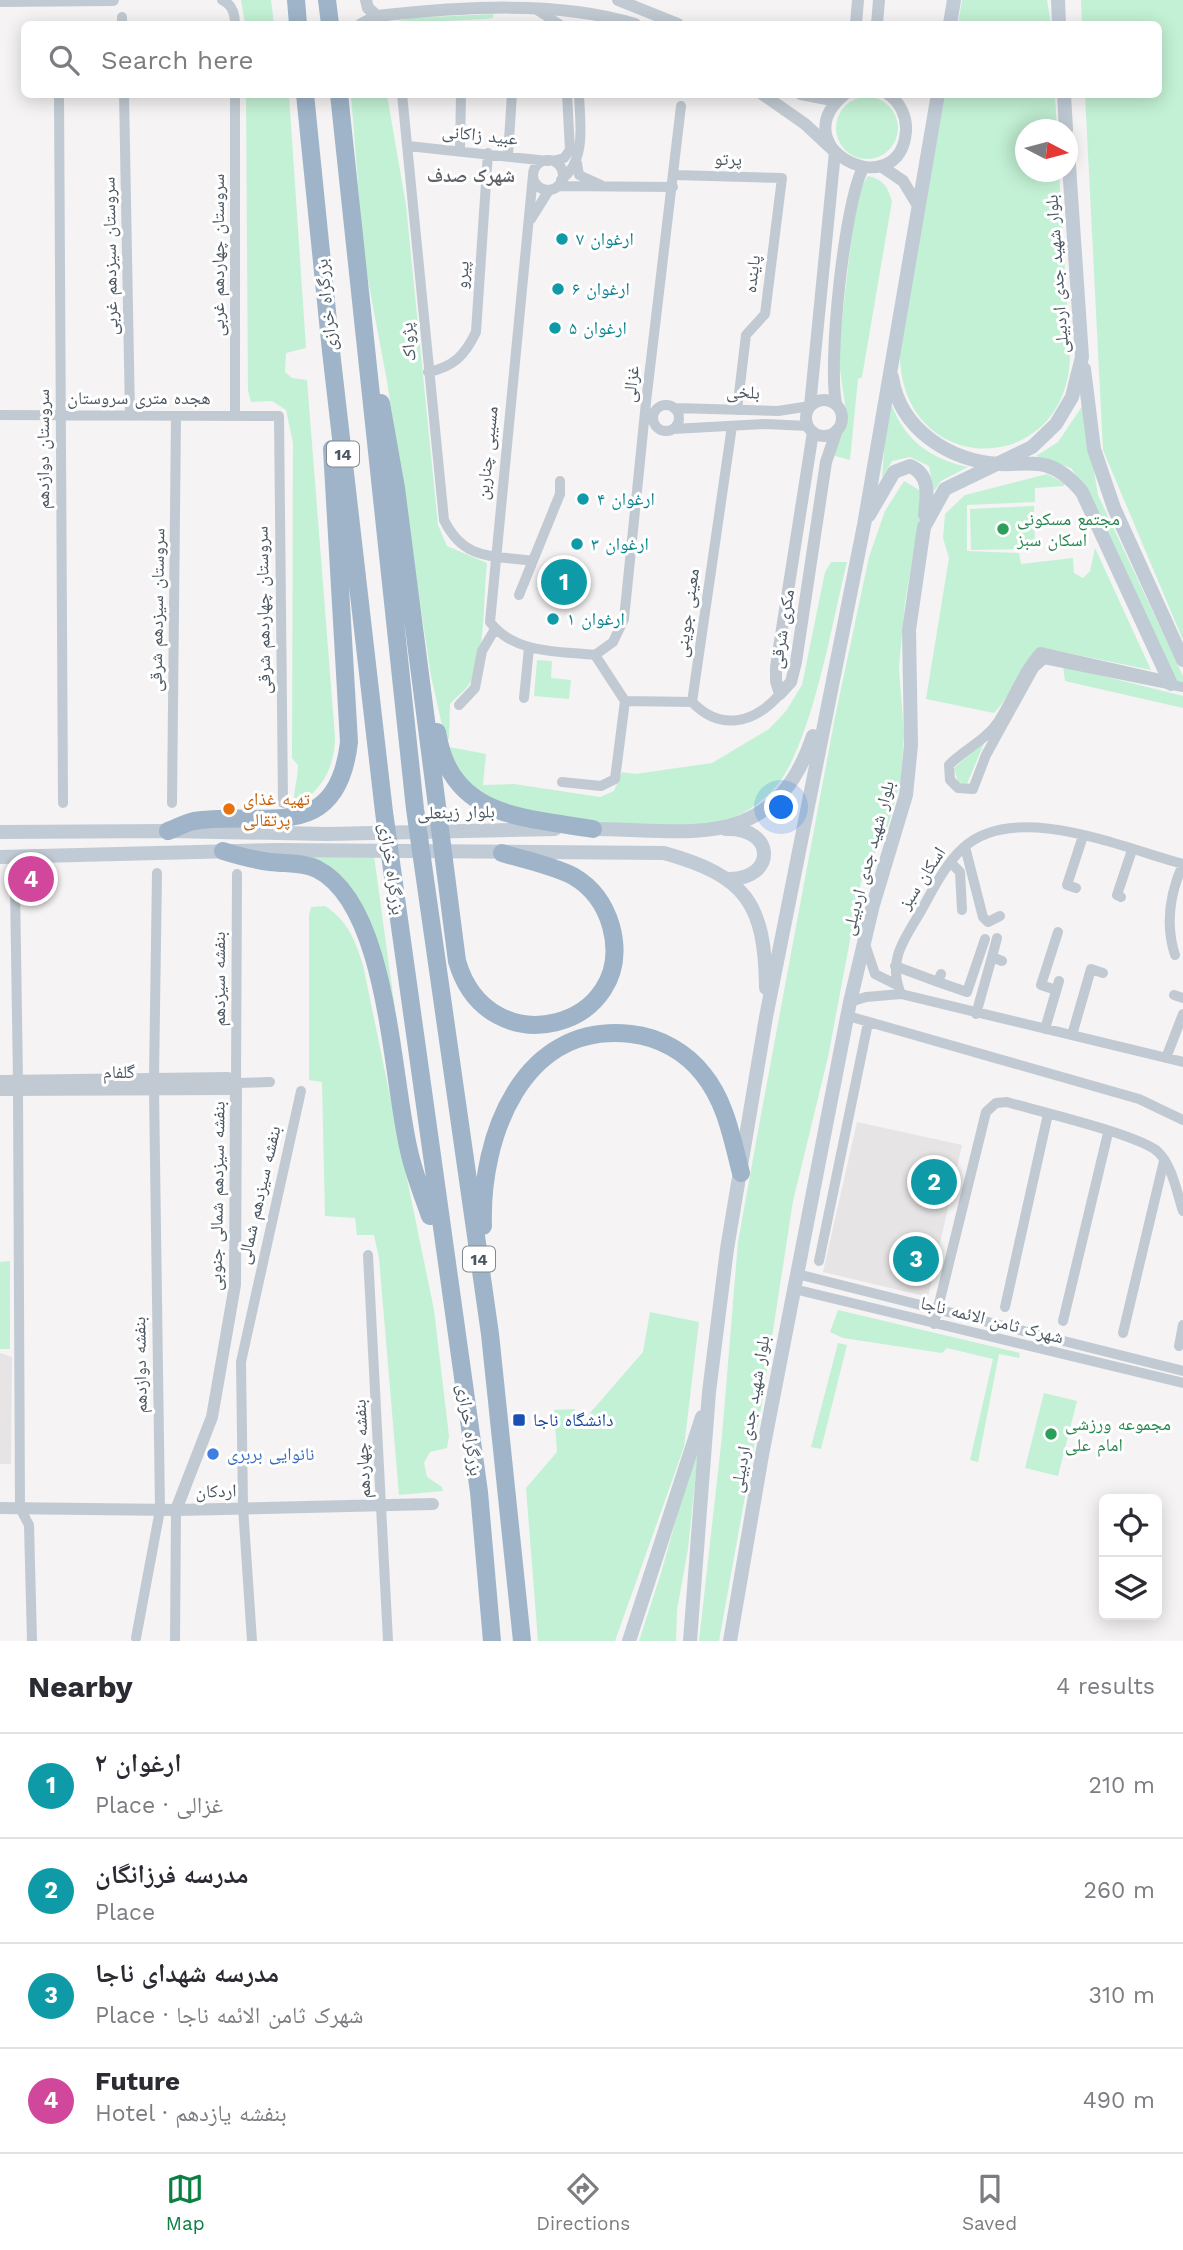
<!DOCTYPE html>
<html lang="en">
<head>
<meta charset="utf-8">
<style>
  body { margin:0; font-family:"Work Sans","Noto Naskh Arabic",sans-serif; background:#f2f2f3; color:#2b2b33 }
  .controls { position:absolute; right:21px; bottom:21px; display:grid; overflow:hidden; border-radius:10px; box-shadow:0 4px 18px #0003 }
  .controls button { width:63px; height:63px; display:grid; place-items:center; padding:0; border:0; border-bottom:2px solid #e1e1e2; background:#fff; color:#2b2b33; font:35px sans-serif }
  .compass { position:absolute; left:1015px; top:119px; width:63px; height:63px; border-radius:50%; background:#fff; box-shadow:0 4px 18px #0003; rotate:96deg }
  .you { position:absolute; left:782px; top:808px; width:24px; height:24px; margin:-18px; border:5px solid #fff; border-radius:50%; background:#1a73e8; box-shadow:0 0 0 10px #1a73e833 }
  .badge { display:grid; place-items:center; width:46px; height:46px; border-radius:50%; background:#0b8043; color:#fff; font-size:23px; font-weight:700 }
  .pin { position:absolute; translate:-50% -50%; border:4px solid #fff; box-shadow:0 2px 7px #0006 }
  .list { margin:0; padding:0; list-style:none }
  h2 { display:flex; justify-content:space-between; align-items:center; height:91px; margin:0; padding:0 28px; font-size:30px }
  h2 small { font-size:23px; font-weight:400; color:#7c7c81 }
  .list li { display:grid; grid-template-columns:46px 1fr auto; gap:21px; align-items:center; box-sizing:border-box; height:105px; padding:0 28px; border-top:2px solid #e1e1e2 }
  .list b { display:block; font-size:26px; white-space:nowrap }
  .list p { margin:0; font-size:23px; white-space:nowrap; color:#7c7c81 }
  .list em { font-size:23px; font-style:normal; color:#7c7c81 }
  .icon { flex:none; width:38px; height:38px; fill:none; stroke:currentColor; stroke-width:2; stroke-linecap:round; stroke-linejoin:round }
  .map { position:relative; flex:none; width:1183px; height:1641px; overflow:hidden }
  .search { position:absolute; background:#fff; box-shadow:0 4px 18px #0003; left:21px; right:21px; top:21px; height:77px; display:flex; align-items:center; gap:18px; box-sizing:border-box; padding:0 24px; border-radius:10px; color:#7c7c81; font-size:26px }
  .sheet { height:511px; background:#fff }
  nav { display:flex; justify-content:space-around; align-items:center; box-sizing:border-box; height:98px; border-top:2px solid #e1e1e2; background:#fff; font-size:19px; color:#7c7c81 }
  nav a { display:grid; justify-items:center; gap:4px }
  nav .on { color:#0b8043 }
  .map>svg:first-child { display:block }
</style>
</head>
<body>
<div class="map">
<svg width="1183" height="1641" viewBox="0 0 1183 1641">
  <rect width="100%" height="100%" fill="#f5f3f3"/>
  <path fill="#e6e4e5" d="M857 1122 962 1145 928 1297 823 1272Z
    M0 1353 12 1357 11 1464H0Z"/>
  <path fill="#c3f1d5" d="M241 0H271L274 24H245Z
    M962 0H1047L1051 24H958Z
    M1081 0H1183V640L1103 450 1087 134 1085 95 1158 94V24H1082Z
    M493 14V18L485 19 382 24 412 18Z
    M246 95H289L306 348 286 353 285 372 292 378 307 380 335 737C335 766 322 793 294 805 293 791 298 779 298 765L292 758 293 443 286 410 272 401 251 402 248 391Z
    M351 95H387L406 205 438 525 447 546 487 563C483 600 486 645 472 679 469 688 457 696 450 704L449 738 446 743 431 676 387 381 364 259Z
    M945 95H1055L1057 129 1026 130V172H1059L1070 352C1071 482 894 481 900 346Z
    M836 128a31 31 0 1 1 62 0a31 31 0 1 1-62 0Z
    M868 176C884 180 887 186 892 201L862 377 858 379 850 460 832 455 847 418 838 356 856 196Z
    M888 394C900 436 926 458 968 467L941 481 934 491 929 466 910 457 892 461 882 478Z
    M1083 405 1098 495 1183 676V682L1176 681 1092 498 1071 468 1036 456 1058 442Z
    M1047 474 1064 483V486L1035 488V502L967 505V551L1019 553 1021 564 1073 558 1074 573 1083 578 1090 571 1095 548 1151 670 1039 647C1019 666 1013 693 994 713L926 699 949 558 943 538 945 514 965 495Z
    M904 481 924 493 905 602 899 668 904 734 901 779 888 826 861 882 828 1057 793 1201 762 1402 719 1641H699L722 1436 738 1242 758 1131 835 717 869 557 885 511Z
    M1034 506 1035 549 971 550 970 509Z
    M831 562H847C833 617 811 754 771 792 758 805 740 817 722 821 671 833 531 822 486 797 468 787 456 766 449 747L486 754 483 785 514 784 600 797 614 791 622 772 635 774 712 763 769 729 786 711 802 685 825 572Z
    M537 660 552 661 551 678 571 680 569 699 534 696Z
    M1063 666 1183 696V708L1065 681Z
    M985 741 967 784 958 782 954 768Z
    M274 856H374L415 1155 349 891Z
    M325 906C348 921 355 940 363 965L434 1310 449 1436 447 1448 430 1452 424 1463 427 1477 442 1487 443 1491 399 1495 379 1258 374 1235H357L355 1218 325 1216 322 1082 309 1080V915L311 907Z
    M10 1261V1349H0V1262Z
    M838 1310 1020 1353 1019 1358 999 1354 978 1462 970 1460 993 1359 947 1348 942 1353 843 1338 830 1332Z
    M650 1312 699 1322 684 1447 615 1641H538L526 1488 557 1452 554 1410 575 1409 577 1428 643 1352Z
    M838 1343 847 1345 821 1449 811 1447Z
    M1044 1393 1077 1401 1058 1476 1025 1468Z
    M700 1434 688 1549 677 1610 676 1641H639L661 1573Z"/>
  <g fill="none" stroke-linecap="round" stroke-linejoin="round">
    <path stroke="#c1cad2" stroke-width="10" d="M222 0C232 4 235 14 235 24
      M537 10 559 24
      M122 17V24
      M59 94 63 803
      M124 94 130 416
      M402 94 444 520C464 561 492 555 533 561
      M408 146 548 161
      M460 151 461 94
      M508 155 512 94
      M533 175a15 15 0 1 1 30 0a15 15 0 1 1-30 0Z
      M553 161 564 158 570 150 567 94
      M577 163 579 175 601 185
      M533 175 490 622C514 654 559 651 595 655
      M674 175 782 178 765 314 746 335 737 410
      M561 180C587 160 580 124 579 94
      M558 186 673 187
      M531 219 549 190
      M428 372C454 367 465 355 476 332L488 153
      M653 418a13 13 0 1 1 26 0a13 13 0 1 1-26 0Z
      M674 408 778 411 810 406
      M0 415 279 416 283 803
      M235 416V94
      M732 426 692 702C721 732 755 723 780 694
      M673 429 765 424 808 426
      M519 595 560 494V481
      M595 655 613 642 624 619 646 402 681 106
      M1169 681 1040 652C1022 672 1013 699 998 722 986 740 965 749 949 765L950 780 958 788 973 789 986 755 1034 668 1044 659 1183 687
      M524 698 529 648
      M625 701 692 702
      M459 705 475 688 482 651 495 629
      M562 782 601 786 615 779 625 701 595 655
      M172 803 176 416
      M965 847 983 917 988 922 1000 916
      M952 864 960 872 962 910
      M237 874 236 1083 270 1082
      M15 886 18 1081
      M1076 888 1067 885 1083 836
      M1121 897 1117 895 1132 850
      M865 944 875 974 897 985
      M992 957 997 938
      M895 966 938 982 941 974
      M938 982 967 992 985 939
      M1056 990 1041 985 1058 932
      M901 994C887 960 904 940 921 911 932 891 946 863 963 848 1015 800 1123 848 1183 864 1170 893 1165 924 1175 955
      M1174 995 1183 998
      M850 1002 866 997 901 994 1183 1062
      M976 1014 992 957 1002 961
      M848 1016 1139 1099 1183 1120
      M1045 1029 1059 981
      M1072 1035 1091 969 1103 973
      M1166 1058 1183 1014
      M154 1078 157 873
      M18 1090 20 1508 29 1525 32 1641
      M368 1255 388 1641
      M819 1261 868 1023
      M797 1274 1183 1371
      M794 1289 1183 1383
      M1005 1307 1048 1114
      M1063 1321 1108 1133
      M934 1324 986 1112 996 1103 1007 1102C1037 1111 1136 1134 1157 1151 1172 1164 1177 1193 1183 1211
      M1123 1333 1164 1161
      M1179 1346 1183 1325
      M136 1638 160 1510 154 1089
      M175 1641 176 1510
      M252 1641 243 1507 241 1362 301 1091"/>
    <path stroke="#c1cad2" stroke-width="12" d="M366 0 368 8 377 16
      M618 0 678 24
      M0 1 113 0
      M361 24 377 16C459 7 558 0 635 24
      M856 24 858 0
      M877 24 879 0
      M762 94 805 124 835 152 810 406
      M801 94 837 101
      M845 94C779 148 900 207 906 131 907 117 900 102 888 94
      M881 166 903 181 917 204
      M806 418a18 18 0 1 1 36 0a18 18 0 1 1-36 0Z
      M836 403C828 363 844 205 863 168
      M813 432 776 667V681L780 694 791 682 796 662 826 462 837 430
      M0 1081 228 1078 236 1083
      M0 1090 229 1089 236 1083
      M0 1508 176 1510 433 1504
      M176 1510 212 1417 235 1285 236 1083"/>
    <path stroke="#c1cbd6" stroke-width="14" d="M1058 0 1059 24
      M950 24 954 0
      M1064 94 1066 130
      M1084 369 1094 449 1114 508 1183 660
      M892 377C900 430 950 461 1000 464 1016 465 1033 461 1048 466 1063 471 1073 481 1082 492L1171 684
      M869 515 894 472 910 466C931 475 927 496 925 515
      M583 829C684 827 771 859 813 736
      M726 829C775 827 777 878 730 879
      M0 832 168 831 327 834 555 829
      M0 857 277 850 664 853C746 876 765 903 766 988
      M629 1641 702 1417
      M690 1641 709 1392 727 1249 766 1017 864 525 938 94
      M730 1641 762 1455 850 1002 873 905 906 795 911 745 909 630 924 527 945 489 1032 447 1056 424 1072 397 1082 357 1068 151"/>
    <path stroke="#9fb4c9" stroke-width="18" d="M296 0 298 24
      M327 0 330 24
      M305 94 331 351 384 812 479 1492 492 1641
      M339 94 415 809 490 1334 522 1641
      M381 403 396 488 457 961C488 1069 639 1028 611 926 605 905 592 887 573 876 551 865 525 860 502 853
      M437 732C451 818 522 817 593 829
      M168 831C176 828 185 823 194 821 265 810 337 846 349 742L332 449
      M223 851C239 856 254 860 270 862 286 864 302 862 317 869 390 906 391 1082 410 1155 415 1176 423 1196 430 1216
      M483 1226C480 1137 522 1022 631 1034 659 1037 686 1052 703 1074 726 1102 732 1139 741 1173"/>
  </g>
  <g fill="#0f9aa8" stroke="#fff" stroke-width="2.5">
    <circle cx="562" cy="239" r="7"/>
    <circle cx="558" cy="289" r="7"/>
    <circle cx="555" cy="328" r="7"/>
    <circle cx="583" cy="499" r="7"/>
    <circle cx="577" cy="544" r="7"/>
    <circle cx="553" cy="619" r="7"/>
  </g>
  <g fill="#2e9e5b" stroke="#fff" stroke-width="2.5">
    <circle cx="1003" cy="529" r="7"/>
    <circle cx="1051" cy="1434" r="7"/>
  </g>
  <circle fill="#e8710a" stroke="#fff" stroke-width="2.5" cx="229" cy="809" r="7"/>
  <rect fill="#1a4fb4" stroke="#fff" stroke-width="2.5" x="512" y="1413" width="14" height="14" rx="3.5"/>
  <circle fill="#3f7fe0" stroke="#fff" stroke-width="2.5" cx="213" cy="1454" r="7"/>
  <g text-anchor="middle" stroke-width="6" stroke-linejoin="round" paint-order="stroke">
    <g fill="#fff" stroke="#808990" stroke-width="2">
      <rect x="327" y="441.5" width="32" height="25" rx="5"/>
      <rect x="463" y="1246.5" width="32" height="25" rx="5"/>
    </g>
    <g font-size="16" font-weight="bold" fill="#4a5661">
      <text x="343" y="460">14</text>
      <text x="479" y="1265">14</text>
    </g>
    <g font-size="18" fill="#4a5661" stroke="#fff">
      <text transform="translate(480 135) rotate(6)" y="6">عبید زاکانی</text>
      <text transform="translate(728 159) rotate(1)" y="6">پرتو</text>
      <text transform="translate(218 255) rotate(-90)" y="6">سروستان چهاردهم غربی</text>
      <text transform="translate(110 256) rotate(-91)" y="6">سروستان سیزدهم غربی</text>
      <text transform="translate(752 274) rotate(-83)" y="6">پاینده</text>
      <text transform="translate(1057 274) rotate(-94)" y="6">بلوار شهید جدی اردبیلی</text>
      <text transform="translate(462 275) rotate(-86)" y="6">پیرو</text>
      <text transform="translate(326 305) rotate(-96)" y="6">بزرگراه خرازی</text>
      <text transform="translate(408 342) rotate(-95)" y="6">پژواک</text>
      <text transform="translate(631 384) rotate(-83)" y="6">غزالی</text>
      <text transform="translate(743 392) rotate(2)" y="6">بلخی</text>
      <text x="139" y="404">هجده متری سروستان</text>
      <text transform="translate(43 449) rotate(-90)" y="6">سروستان دوازدهم</text>
      <text transform="translate(487 453) rotate(-84)" y="6">مسیبی چناربن</text>
      <text transform="translate(157 610) rotate(-89)" y="6">سروستان سیزدهم شرقی</text>
      <text transform="translate(263 610) rotate(-91)" y="6">سروستان چهاردهم شرقی</text>
      <text transform="translate(687 613) rotate(-82)" y="6">معینی جوینی</text>
      <text transform="translate(782 629) rotate(-81)" y="6">مکری شرقی</text>
      <text transform="translate(456 812) rotate(-1)" y="6">بلوار زینعلی</text>
      <text transform="translate(868 858) rotate(-75)" y="6">بلوار شهید جدی اردبیلی</text>
      <text transform="translate(392 869) rotate(82)" y="6">بزرگراه خرازی</text>
      <text transform="translate(922 878) rotate(-57)" y="6">اسکان سبز</text>
      <text transform="translate(219 979) rotate(-90)" y="6">بنفشه سیزدهم</text>
      <text x="119" y="1078">گلفام</text>
      <text transform="translate(259 1195) rotate(-77)" y="6">بنفشه سیزدهم شمالی</text>
      <text transform="translate(217 1196) rotate(-89)" y="6">بنفشه سیزدهم شمالی جنوبی</text>
      <text transform="translate(992 1320) rotate(14)" y="6">شهرک ثامن الائمه ناجا</text>
      <text transform="translate(140 1365) rotate(-91)" y="6">بنفشه دوازدهم</text>
      <text transform="translate(750 1414) rotate(-80)" y="6">بلوار شهید جدی اردبیلی</text>
      <text transform="translate(470 1430) rotate(82)" y="6">بزرگراه خرازی</text>
      <text transform="translate(362 1449) rotate(-93)" y="6">بنفشه چهاردهم</text>
      <text transform="translate(216 1491) rotate(-2)" y="6">اردکان</text>
    </g>
    <g font-size="18" fill="#0d838f" stroke="#fff" text-anchor="start">
      <text x="576" y="245">ارغوان ۷</text>
      <text x="572" y="295">ارغوان ۶</text>
      <text x="569" y="334">ارغوان ۵</text>
      <text x="597" y="505">ارغوان ۴</text>
      <text x="591" y="550">ارغوان ۳</text>
      <text x="567" y="625">ارغوان ۱</text>
    </g>
    <g font-size="18" fill="#27864d" stroke="#fff" text-anchor="start">
      <text x="1017" y="525">مجتمع مسکونی<tspan x="1017" dy="21">اسکان سبز</tspan></text>
      <text x="1065" y="1430">مجموعه ورزشی<tspan x="1065" dy="21">امام علی</tspan></text>
    </g>
    <g font-size="18" fill="#c56008" stroke="#fff" text-anchor="start">
      <text x="243" y="805">تهیه غذای<tspan x="243" dy="21">پرتقالی</tspan></text>
    </g>
    <g font-size="18" fill="#164399" stroke="#fff" text-anchor="start">
      <text x="533" y="1426">دانشگاه ناجا</text>
    </g>
    <g font-size="18" fill="#366cbe" stroke="#fff" text-anchor="start">
      <text x="227" y="1460">نانوایی بربری</text>
    </g>
    <g font-size="19" font-weight="bold" fill="#5f6368" stroke="#fff">
      <text x="471" y="182">شهرک صدف</text>
    </g>
  </g>
</svg>
<div class="controls">
<button><svg class="icon" aria-label="locate" viewBox="0 0 24 24"><circle cx="12" cy="12" r="6"/><path d="M12 2v4M12 18v4M2 12h4M18 12h4"/></svg></button>
<button><svg class="icon" aria-label="layers" viewBox="0 0 24 24"><path d="M12 4l9 5-9 5-9-5zM3 14l9 5 9-5"/></svg></button>
</div>
<svg class="compass" viewBox="-18 -18 36 36"><path d="M0-13l5 13h-10z" fill="#e53935"/><path d="M0 13l5-13h-10z" fill="#7c7c81"/></svg>
<div class="you"></div>
<div class="pin badge" style="left:564px;top:582px;background:#0f9aa8">1</div>
<div class="pin badge" style="left:934px;top:1182px;background:#0f9aa8">2</div>
<div class="pin badge" style="left:916px;top:1259px;background:#0f9aa8">3</div>
<div class="pin badge" style="left:31px;top:879px;background:#d1479c">4</div>
<div class="search"><svg class="icon" aria-label="search" viewBox="0 0 24 24"><circle cx="10" cy="10" r="6"/><path d="M15 15l6 6"/></svg>Search here</div>
</div>
<section class="sheet">
<h2>Nearby<small>4 results</small></h2>
<ul class="list">
<li><span class="badge" style="background:#0f9aa8">1</span><div><b>ارغوان ۲</b><p>Place · غزالی</p></div><em>210 m</em></li>
<li><span class="badge" style="background:#0f9aa8">2</span><div><b>مدرسه فرزانگان</b><p>Place</p></div><em>260 m</em></li>
<li><span class="badge" style="background:#0f9aa8">3</span><div><b>مدرسه شهدای ناجا</b><p>Place · شهرک ثامن الائمه ناجا</p></div><em>310 m</em></li>
<li><span class="badge" style="background:#d1479c">4</span><div><b>Future</b><p>Hotel · بنفشه یازدهم</p></div><em>490 m</em></li>
</ul>
</section>
<nav>
<a class="on"><svg class="icon" aria-label="map" viewBox="0 0 24 24"><path d="M3 6l6-2 6 2 6-2v14l-6 2-6-2-6 2zM9 4v14M15 6v14"/></svg>Map</a>
<a><svg class="icon" aria-label="directions" viewBox="0 0 24 24"><path d="M12 3l9 9-9 9-9-9zM9 14v-3h6M13 9l2 2-2 2"/></svg>Directions</a>
<a><svg class="icon" aria-label="saved" viewBox="0 0 24 24"><path d="M7 4h10v16l-5-4-5 4z"/></svg>Saved</a>
</nav>
</body>
</html>
